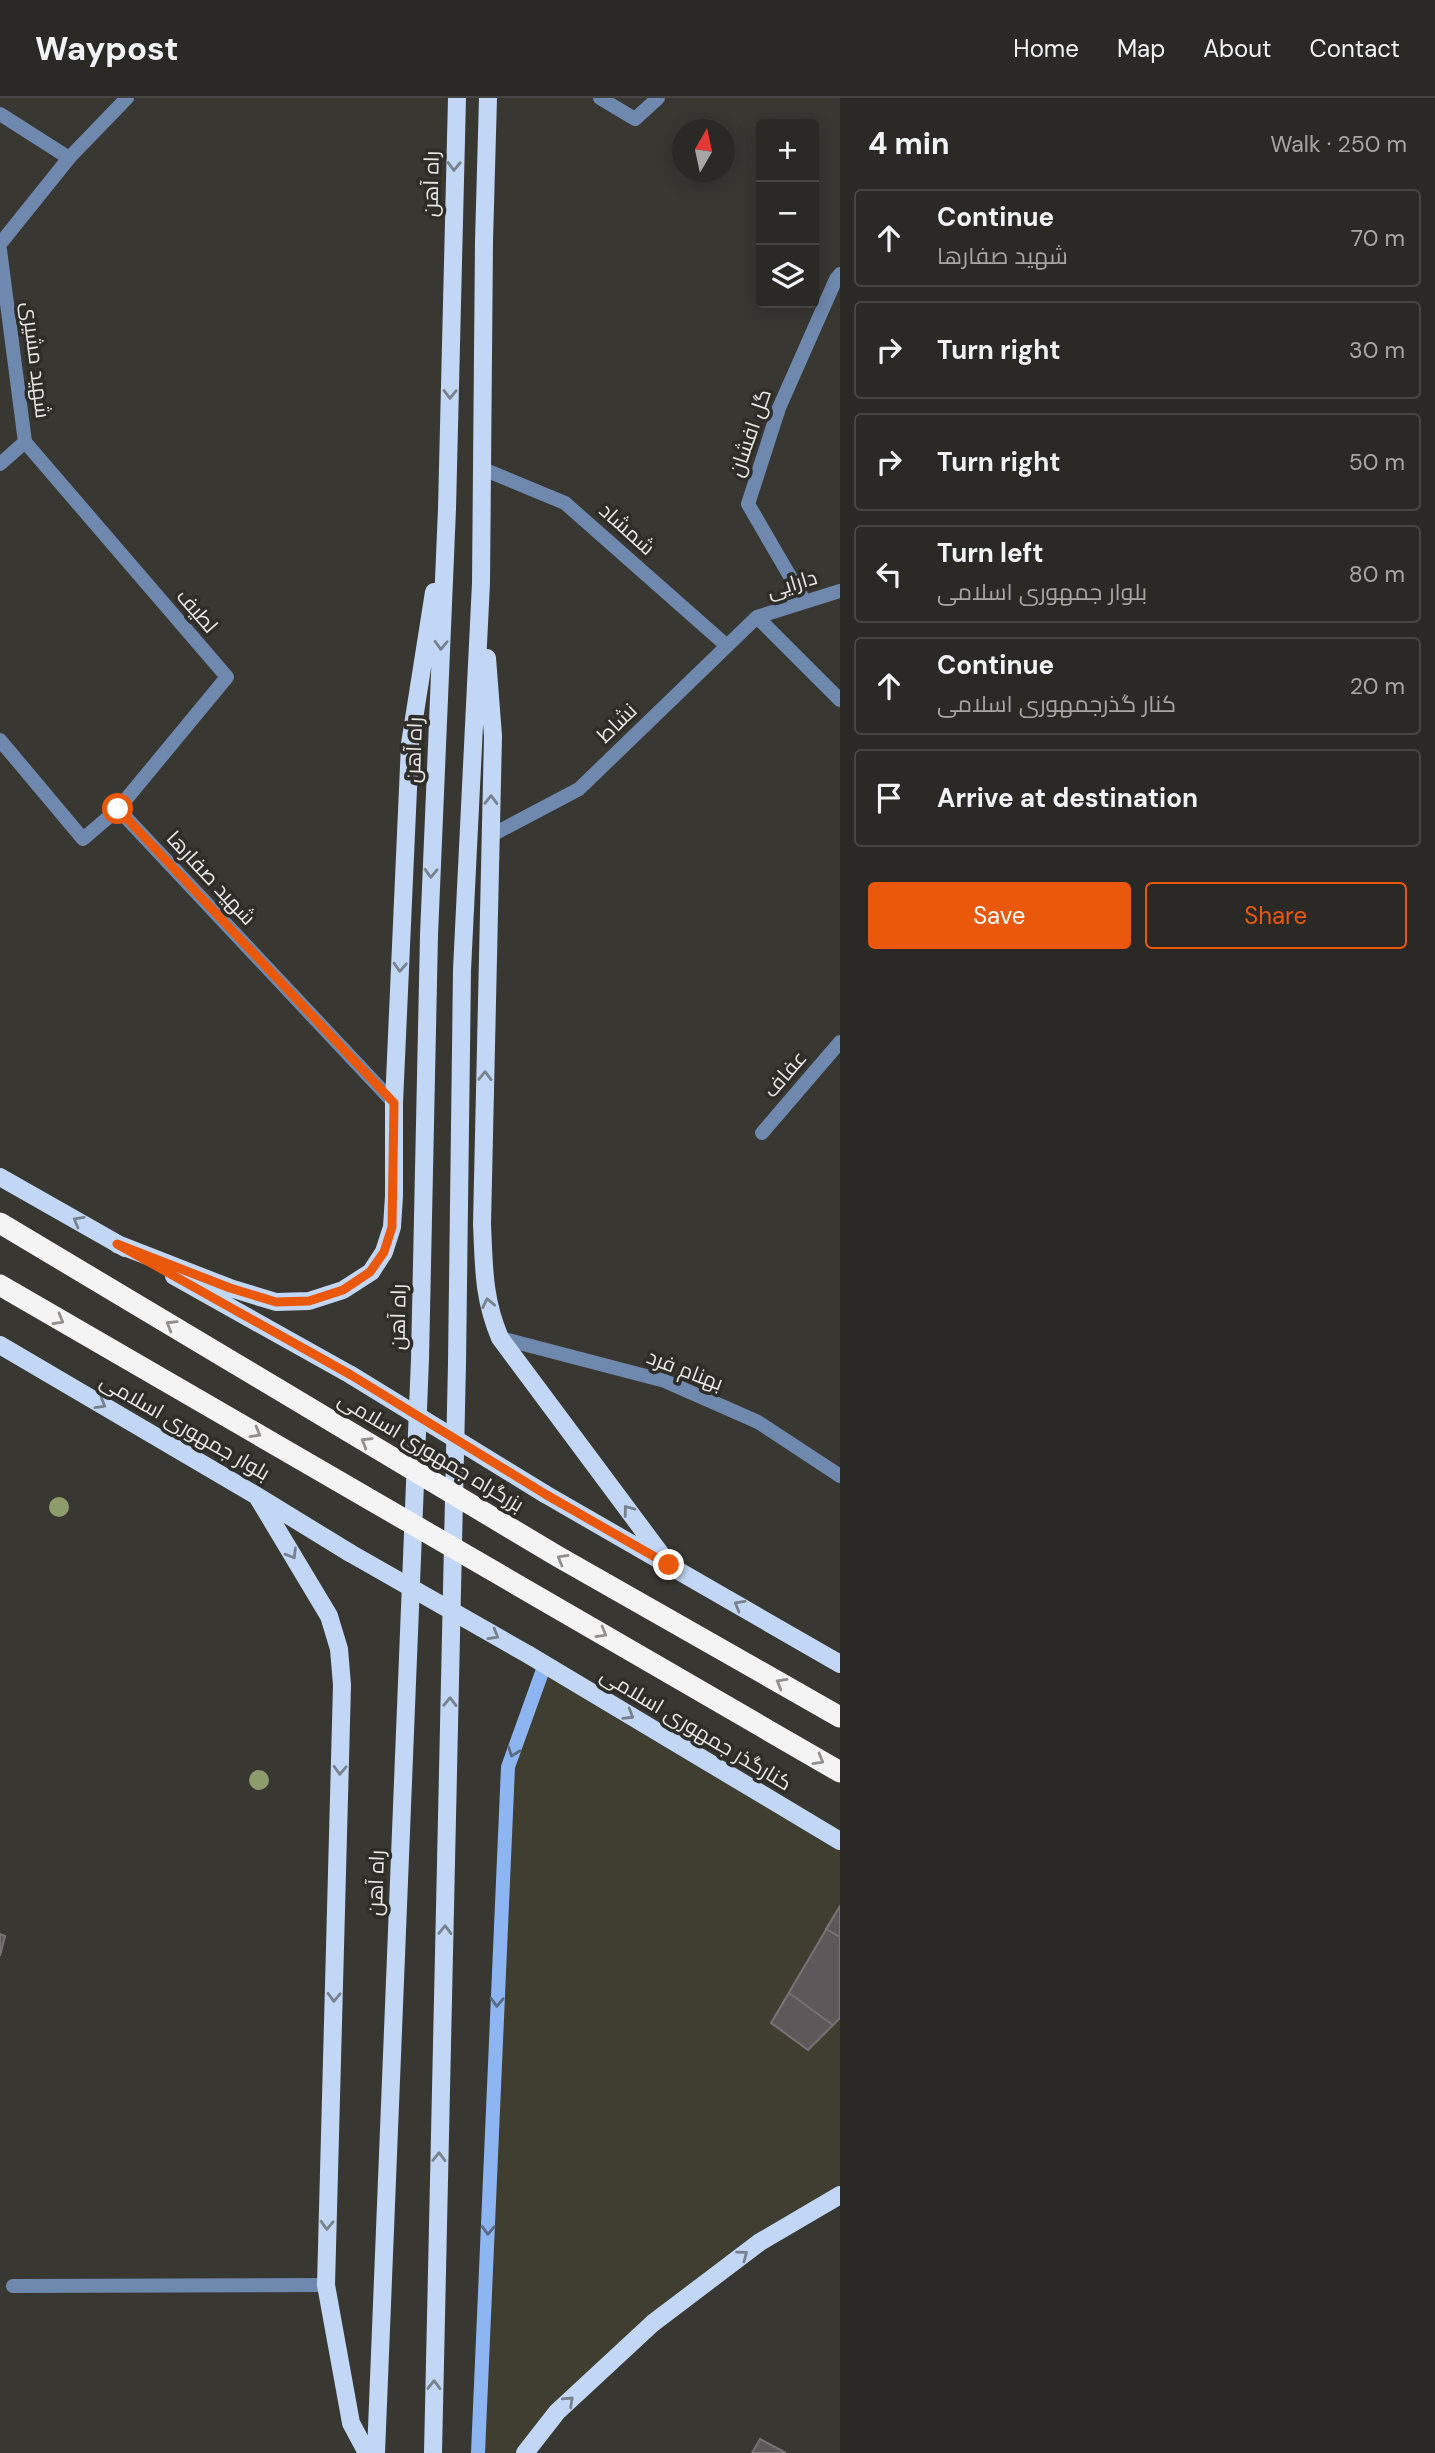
<!DOCTYPE html>
<html lang="en">
<head>
<meta charset="utf-8">
<style>
  body { margin:0; font-family:"DM Sans",Cairo,sans-serif; background:#33312e; color:#f1f3f6 }
  .controls { position:absolute; right:21px; top:21px; display:grid; overflow:hidden; border-radius:7px; box-shadow:0 4px 18px #0003 }
  .controls button { width:63px; height:63px; display:grid; place-items:center; padding:0; border:0; border-bottom:2px solid #474543; background:#2b2926; color:#f1f3f6; font:35px sans-serif }
  .compass { position:absolute; left:672px; top:21px; width:63px; height:63px; border-radius:50%; background:#2b2926; box-shadow:0 4px 18px #0003; rotate:9deg }
  .stop { position:absolute; width:21px; height:21px; margin:-16px; border:5px solid #ea580c; border-radius:50%; background:#fff }
  .stop.end { background:#ea580c; border-color:#fff; box-shadow:0 2px 7px #0008 }
  .list { margin:0; padding:0; list-style:none }
  h2 { display:flex; justify-content:space-between; align-items:center; height:91px; margin:0; padding:0 28px; font-size:30px }
  h2 small { font-size:23px; font-weight:400; color:#a6a6a7 }
  .list li { display:grid; grid-template-columns:46px 1fr auto; gap:21px; align-items:center; box-sizing:border-box; height:98px; margin:0 14px 14px; padding:0 14px; border:2px solid #474543; border-radius:7px }
  .list b { display:block; font-size:26px; white-space:nowrap }
  .list p { margin:0; font-size:23px; white-space:nowrap; color:#a6a6a7 }
  .list em { font-size:23px; font-style:normal; color:#a6a6a7 }
  .actions { display:flex; gap:14px; padding:21px 28px }
  .actions a { flex:1; padding:16px 0; border:2px solid #ea580c; border-radius:7px; text-align:center; font-size:24px; color:#ea580c }
  .actions .main { background:#ea580c; color:#fff }
  .icon { flex:none; width:38px; height:38px; fill:none; stroke:currentColor; stroke-width:2; stroke-linecap:round; stroke-linejoin:round }
  .map { position:relative; flex:none; width:840px; height:2355px; overflow:hidden }
  header { display:flex; align-items:center; gap:42px; box-sizing:border-box; height:98px; padding:0 35px; background:#2b2926; border-bottom:2px solid #474543 }
  header strong { font-size:33px }
  nav { display:flex; gap:38px; margin-inline-start:auto; font-size:24px }
  main { display:flex }
  aside { flex:1; background:#2b2926 }
  .map>svg:first-child { display:block }
</style>
</head>
<body>
<header>
<strong>Waypost</strong>
<nav><a>Home</a><a>Map</a><a>About</a><a>Contact</a></nav>
</header>
<main>
<div class="map">
<svg width="840" height="2355" viewBox="0 0 840 2355">
  <rect width="100%" height="100%" fill="#393732"/>
  <path fill="#403d31" d="M545 1566 840 1743V2097L653 2225 525 2355H478L508 1669Z"/>
  <path fill="#5e585b" stroke="#787275" stroke-width="2" d="M840 1808V1920L808 1952 771 1925Z
    M840 1808V1839L826 1831Z
    M0 1836 5 1838 0 1858Z
    M789 1895 833 1927 808 1952 771 1925Z
    M760 2341 786 2355H752Z"/>
  <g fill="none" stroke-linecap="round" stroke-linejoin="round">
    <path stroke="#6f88ae" stroke-width="14" d="M600 0 635 21 658 0
      M0 16 69 60
      M25 344 227 579 118 711
      M483 371 565 405 727 548
      M805 504 748 406 779 310 836 181 840 176
      M757 519 840 602
      M0 642 83 741 118 711 394 1005
      M490 738 579 691 757 519 840 493
      M762 1035 840 944"/>
    <path stroke="#6f88ae" stroke-width="14" d="M0 146 69 60 127 0
      M0 152 25 344 0 366
      M500 1240 665 1283 758 1324 840 1378
      M13 2188 326 2187"/>
    <path stroke="#8db5f1" stroke-width="14" d="M478 2355 508 1669 545 1566"/>
    <path stroke="#c2d7f6" stroke-width="18" d="M487 560 493 638 482 1126C484 1168 483 1200 500 1240L669 1467
      M0 1079 125 1150
      M117 1146 230 1190 276 1204 309 1203 343 1192 371 1174 384 1154 392 1129 394 1098V1005L410 646 434 494
      M174 1178 351 1277
      M0 1247 257 1398 350 1455
      M545 1396 840 1566
      M257 1398 329 1518 339 1551 342 1587 326 2187 351 2325 367 2355
      M529 1557 840 1743
      M376 2355 420 1261 429 837 447 411 457 0
      M433 2355 457 1265 462 872 481 485 484 143 488 0
      M525 2355 557 2314 653 2225 760 2144 840 2097"/>
    <path stroke="#c2d7f6" stroke-width="18" d="M351 1277 545 1396
      M350 1455 529 1557"/>
    <path stroke="#f4f4f4" stroke-width="21" d="M0 1125 557 1458 840 1619
      M0 1187 840 1674"/>
  </g>
  <g fill="#8d9c6b">
    <circle cx="59" cy="1409" r="10"/>
    <circle cx="259" cy="1682" r="10"/>
  </g>
  <defs><path id="oneway-chevron" d="M-2-3.5L2.5 0L-2 3.5" fill="none" stroke-width="1.6" stroke-linecap="round" stroke-linejoin="round" transform="scale(1.75)"/></defs>
  <g stroke="#78828f">
    <use href="#oneway-chevron" transform="translate(454 68) rotate(91)"/>
    <use href="#oneway-chevron" transform="translate(450 296) rotate(91)"/>
    <use href="#oneway-chevron" transform="translate(441 547) rotate(92)"/>
    <use href="#oneway-chevron" transform="translate(491 702) rotate(-89)"/>
    <use href="#oneway-chevron" transform="translate(431 775) rotate(92)"/>
    <use href="#oneway-chevron" transform="translate(400 869) rotate(93)"/>
    <use href="#oneway-chevron" transform="translate(485 978) rotate(-89)"/>
    <use href="#oneway-chevron" transform="translate(78 1123) rotate(-150)"/>
    <use href="#oneway-chevron" transform="translate(488 1205) rotate(-102)"/>
    <use href="#oneway-chevron" transform="translate(101 1306) rotate(30)"/>
    <use href="#oneway-chevron" transform="translate(628 1412) rotate(-127)"/>
    <use href="#oneway-chevron" transform="translate(292 1456) rotate(59)"/>
    <use href="#oneway-chevron" transform="translate(739 1507) rotate(-150)"/>
    <use href="#oneway-chevron" transform="translate(494 1537) rotate(30)"/>
    <use href="#oneway-chevron" transform="translate(450 1604) rotate(-89)"/>
    <use href="#oneway-chevron" transform="translate(629 1617) rotate(31)"/>
    <use href="#oneway-chevron" transform="translate(340 1672) rotate(92)"/>
    <use href="#oneway-chevron" transform="translate(445 1832) rotate(-89)"/>
    <use href="#oneway-chevron" transform="translate(334 1899) rotate(92)"/>
    <use href="#oneway-chevron" transform="translate(439 2059) rotate(-89)"/>
    <use href="#oneway-chevron" transform="translate(327 2127) rotate(92)"/>
    <use href="#oneway-chevron" transform="translate(743 2157) rotate(-37)"/>
    <use href="#oneway-chevron" transform="translate(434 2287) rotate(-89)"/>
    <use href="#oneway-chevron" transform="translate(569 2303) rotate(-43)"/>
  </g>
  <g stroke="#92908e">
    <use href="#oneway-chevron" transform="translate(59 1222) rotate(30)"/>
    <use href="#oneway-chevron" transform="translate(171 1227) rotate(-149)"/>
    <use href="#oneway-chevron" transform="translate(256 1335) rotate(30)"/>
    <use href="#oneway-chevron" transform="translate(366 1344) rotate(-149)"/>
    <use href="#oneway-chevron" transform="translate(562 1461) rotate(-150)"/>
    <use href="#oneway-chevron" transform="translate(602 1535) rotate(30)"/>
    <use href="#oneway-chevron" transform="translate(781 1585) rotate(-150)"/>
    <use href="#oneway-chevron" transform="translate(819 1662) rotate(30)"/>
  </g>
  <g stroke="#596a82">
    <use href="#oneway-chevron" transform="translate(513 1654) rotate(110)"/>
    <use href="#oneway-chevron" transform="translate(497 1904) rotate(92)"/>
    <use href="#oneway-chevron" transform="translate(488 2132) rotate(92)"/>
  </g>
  <g fill="none" stroke-linecap="round" stroke-linejoin="round">
    <path stroke="#ea580c" stroke-width="9" d="M118 711 394 1005 392 1129 384 1154 370 1174 343 1192 309 1203 276 1204 230 1190 117 1146 351 1277 545 1396 669 1467"/>
  </g>
  <g text-anchor="middle" stroke-width="7" stroke-linejoin="round" paint-order="stroke">
    <g font-size="21" fill="#e8e7e3" stroke="#2f2d28">
      <text transform="translate(431 86) rotate(-89)" y="7">راه آهن</text>
      <text transform="translate(36 262) rotate(83)" y="7">شهید مشیری</text>
      <text transform="translate(750 335) rotate(-71)" y="7">گل افشان</text>
      <text transform="translate(627 431) rotate(42)" y="7">شمشاد</text>
      <text transform="translate(792 486) rotate(-17)" y="7">دارایی</text>
      <text transform="translate(197 513) rotate(49)" y="7">لطیف</text>
      <text transform="translate(617 625) rotate(-44)" y="7">نشاط</text>
      <text transform="translate(414 652) rotate(-88)" y="7">راه آهن</text>
      <text transform="translate(211 780) rotate(47)" y="7">شهید صفارها</text>
      <text transform="translate(785 976) rotate(-49)" y="7">عفاف</text>
      <text transform="translate(398 1219) rotate(-89)" y="7">راه آهن</text>
      <text transform="translate(685 1272) rotate(21)" y="7">بهنام فرد</text>
      <text transform="translate(185 1329) rotate(30)" y="7">بلوار جمهوری اسلامی</text>
      <text transform="translate(431 1354) rotate(31)" y="7">بزرگراه جمهوری اسلامی</text>
      <text transform="translate(696 1631) rotate(31)" y="7">کنارگذر جمهوری اسلامی</text>
      <text transform="translate(376 1785) rotate(-88)" y="7">راه آهن</text>
    </g>
  </g>
</svg>
<div class="controls">
<button>+</button>
<button>−</button>
<button><svg class="icon" aria-label="layers" viewBox="0 0 24 24"><path d="M12 4l9 5-9 5-9-5zM3 14l9 5 9-5"/></svg></button>
</div>
<svg class="compass" viewBox="-18 -18 36 36"><path d="M0-13l5 13h-10z" fill="#e53935"/><path d="M0 13l5-13h-10z" fill="#a6a6a7"/></svg>
<div class="stop" style="left:118px;top:711px"></div>
<div class="stop end" style="left:669px;top:1467px"></div>
</div>
<aside>
<h2>4 min<small>Walk · 250 m</small></h2>
<ul class="list">
<li><svg class="icon" aria-label="ahead" viewBox="0 0 24 24"><path d="M12 20V5M6 11l6-6 6 6"/></svg><div><b>Continue</b><p>شهید صفارها</p></div><em>70 m</em></li>
<li><svg class="icon" aria-label="right" viewBox="0 0 24 24"><path d="M7 20v-9h11M14 6l5 5-5 5"/></svg><div><b>Turn right</b></div><em>30 m</em></li>
<li><svg class="icon" aria-label="right" viewBox="0 0 24 24"><path d="M7 20v-9h11M14 6l5 5-5 5"/></svg><div><b>Turn right</b></div><em>50 m</em></li>
<li><svg class="icon" aria-label="left" viewBox="0 0 24 24"><path d="M17 20v-9H6M10 6l-5 5 5 5"/></svg><div><b>Turn left</b><p>بلوار جمهوری اسلامی</p></div><em>80 m</em></li>
<li><svg class="icon" aria-label="ahead" viewBox="0 0 24 24"><path d="M12 20V5M6 11l6-6 6 6"/></svg><div><b>Continue</b><p>کنار گذرجمهوری اسلامی</p></div><em>20 m</em></li>
<li><svg class="icon" aria-label="arrive" viewBox="0 0 24 24"><path d="M6 21V4h12l-3 4 3 4H6"/></svg><div><b>Arrive at destination</b></div></li>
</ul>
<div class="actions"><a class="main">Save</a><a>Share</a></div>
</aside>
</main>
</body>
</html>
